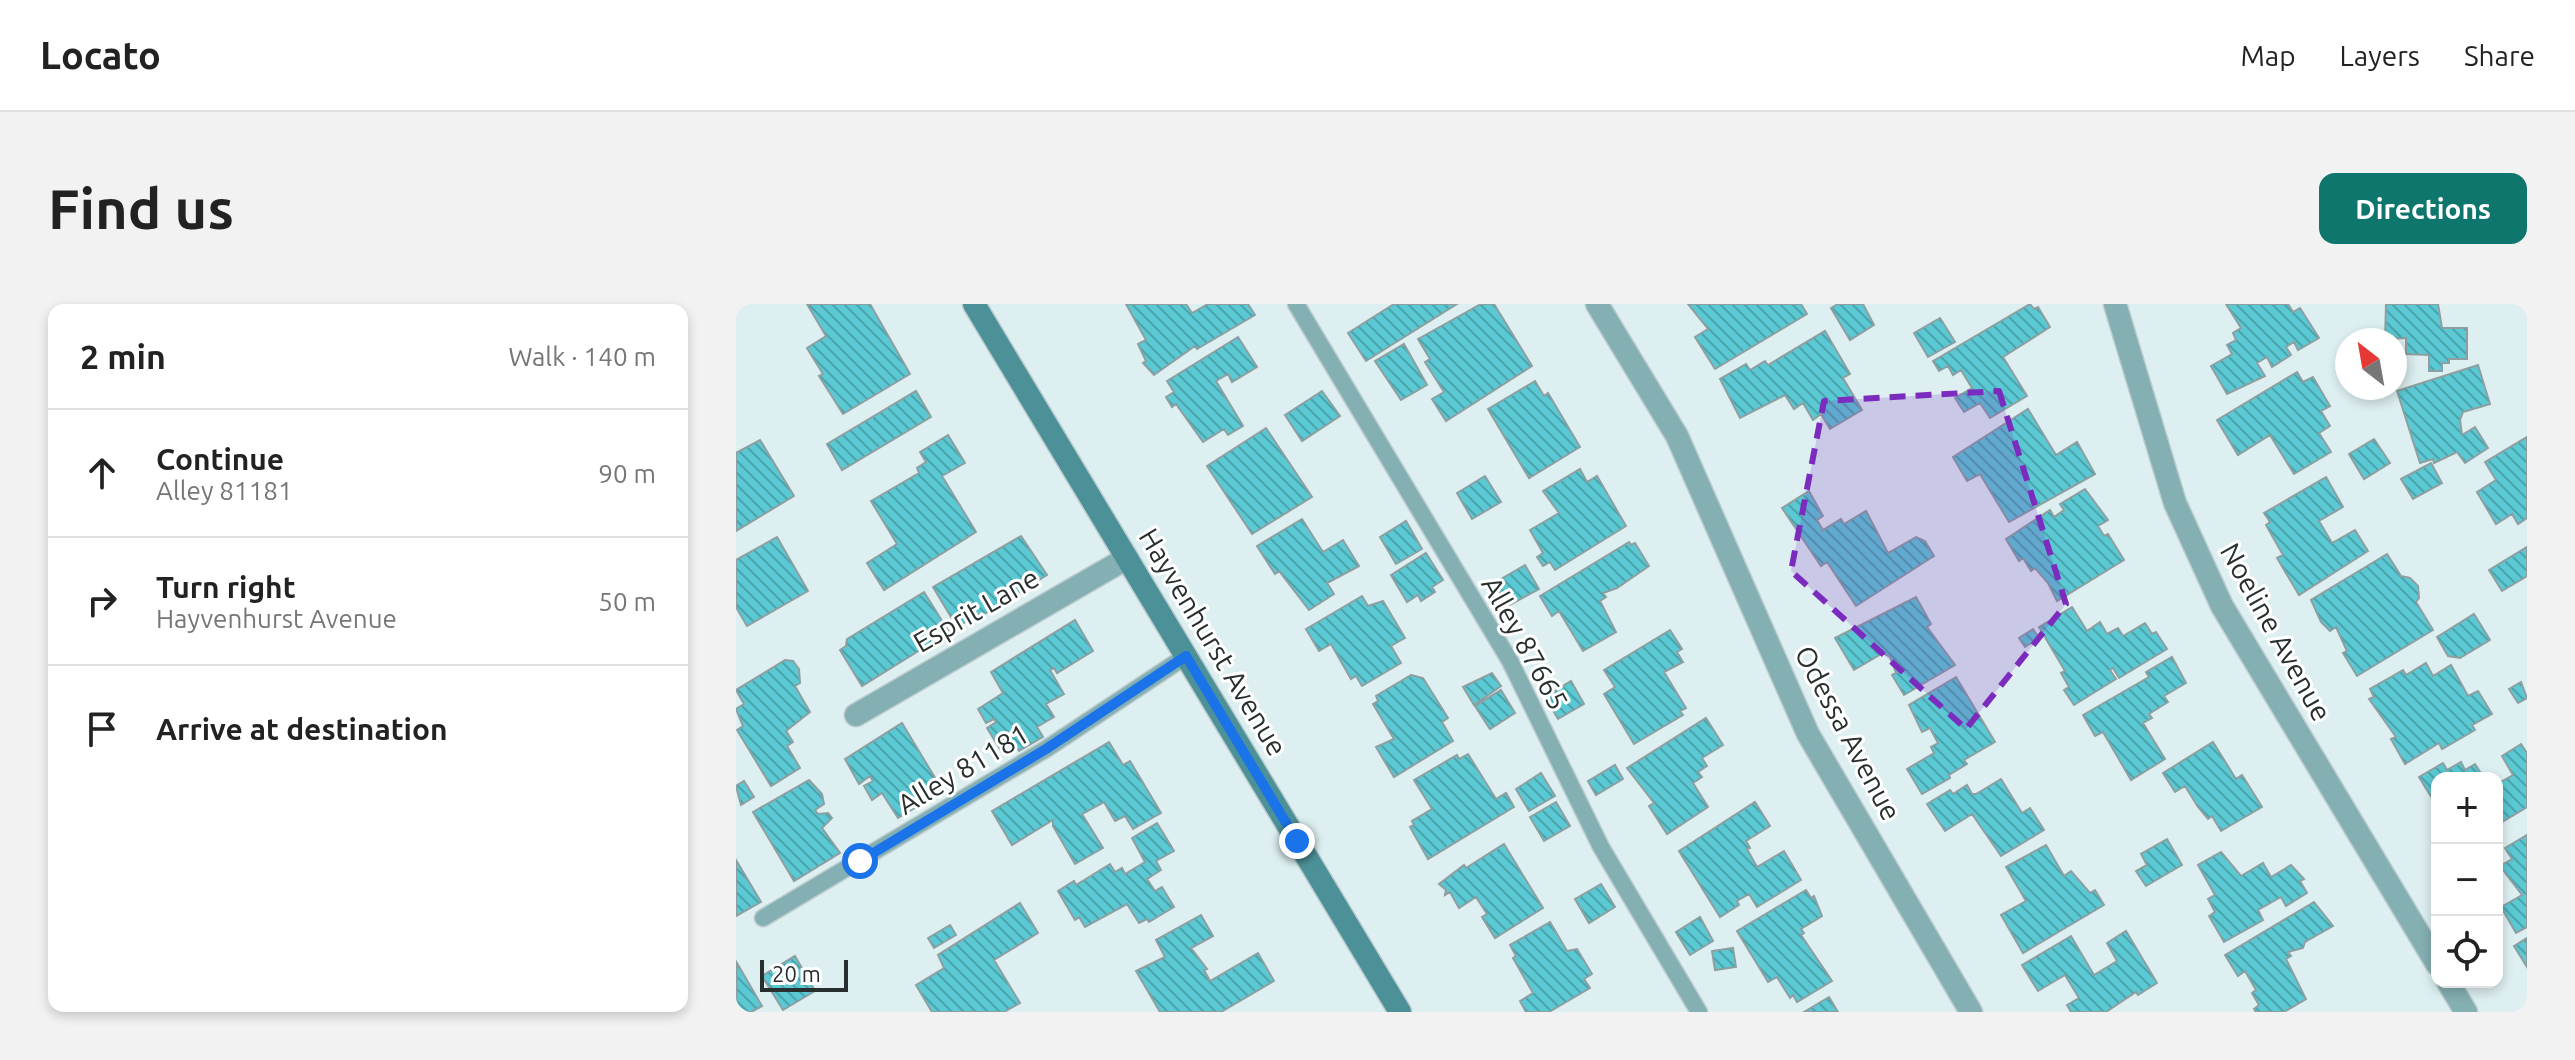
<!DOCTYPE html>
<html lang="en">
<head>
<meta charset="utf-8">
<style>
  body { margin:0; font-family:Ubuntu,sans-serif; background:#f2f2f2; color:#222 }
  .controls { position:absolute; right:24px; bottom:24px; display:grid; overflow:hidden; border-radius:16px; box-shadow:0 4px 12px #0003 }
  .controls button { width:72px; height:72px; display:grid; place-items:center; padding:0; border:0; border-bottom:2px solid #e0e0e0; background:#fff; color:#222; font:40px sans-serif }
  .compass { position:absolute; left:1599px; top:24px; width:72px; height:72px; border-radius:50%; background:#fff; box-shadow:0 4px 12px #0003; rotate:329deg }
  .scale { position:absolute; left:24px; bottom:20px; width:88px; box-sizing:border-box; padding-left:8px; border:4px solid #282f2f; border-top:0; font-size:22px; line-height:28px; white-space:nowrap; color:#282f2f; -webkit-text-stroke:6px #fff; paint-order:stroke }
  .stop { position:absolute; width:24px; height:24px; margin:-18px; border:6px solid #1a73e8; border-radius:50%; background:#fff }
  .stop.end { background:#1a73e8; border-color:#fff; box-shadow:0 2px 8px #0008 }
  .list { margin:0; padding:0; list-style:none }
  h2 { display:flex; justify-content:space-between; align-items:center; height:104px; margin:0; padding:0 32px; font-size:34px }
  h2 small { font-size:26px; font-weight:400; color:#767676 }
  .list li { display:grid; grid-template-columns:52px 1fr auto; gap:24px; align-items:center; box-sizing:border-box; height:128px; padding:0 32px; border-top:2px solid #e0e0e0 }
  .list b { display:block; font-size:30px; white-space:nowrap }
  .list p { margin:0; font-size:26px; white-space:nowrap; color:#767676 }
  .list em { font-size:26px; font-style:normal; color:#767676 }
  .icon { flex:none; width:44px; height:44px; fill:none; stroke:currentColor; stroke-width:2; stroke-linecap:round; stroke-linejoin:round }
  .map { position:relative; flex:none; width:1791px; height:708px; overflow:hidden; border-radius:16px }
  header { display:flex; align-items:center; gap:48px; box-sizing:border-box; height:112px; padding:0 40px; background:#fff; border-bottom:2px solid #e0e0e0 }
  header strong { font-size:38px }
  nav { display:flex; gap:44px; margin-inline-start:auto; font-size:28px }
  .intro { display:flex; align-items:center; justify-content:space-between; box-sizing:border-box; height:192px; padding:0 48px }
  h1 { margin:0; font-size:56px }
  .button { padding:20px 36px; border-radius:16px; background:#0f766e; color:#fff; font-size:28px; font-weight:700 }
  main { display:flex; gap:48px; padding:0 48px }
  aside { flex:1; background:#fff; border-radius:16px; box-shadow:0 4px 12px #0003 }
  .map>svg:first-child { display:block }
</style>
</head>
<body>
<header>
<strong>Locato</strong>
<nav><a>Map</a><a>Layers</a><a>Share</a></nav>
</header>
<div class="intro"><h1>Find us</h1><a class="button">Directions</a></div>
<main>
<aside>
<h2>2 min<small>Walk · 140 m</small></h2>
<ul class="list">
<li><svg class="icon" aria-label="ahead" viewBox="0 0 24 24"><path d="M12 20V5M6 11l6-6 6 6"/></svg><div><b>Continue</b><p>Alley 81181</p></div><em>90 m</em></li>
<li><svg class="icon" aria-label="right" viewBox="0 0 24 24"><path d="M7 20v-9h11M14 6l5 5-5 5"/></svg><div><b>Turn right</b><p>Hayvenhurst Avenue</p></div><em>50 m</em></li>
<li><svg class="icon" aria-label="arrive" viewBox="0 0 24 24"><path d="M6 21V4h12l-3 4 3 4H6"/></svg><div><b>Arrive at destination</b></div></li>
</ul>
</aside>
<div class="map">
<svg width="1791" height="708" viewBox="0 0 1791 708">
  <defs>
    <pattern id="building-back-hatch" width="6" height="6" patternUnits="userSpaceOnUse" patternTransform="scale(2)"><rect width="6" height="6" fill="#5ac9d4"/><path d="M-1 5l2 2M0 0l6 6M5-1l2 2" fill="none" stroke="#4aa4ac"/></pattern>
  </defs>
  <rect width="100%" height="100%" fill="#ddeff1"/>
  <path fill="url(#building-back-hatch)" stroke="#8e9fa1" stroke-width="2" d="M71 0H134L174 70 107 110 83 72 87 70 71 44 90 32Z
    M390 0H450L456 9 472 0H512L519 11 461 45 459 42 418 71 407 59 410 57 402 40 410 36Z
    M658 0H721L630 57 612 29Z
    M745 0H758L796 62 710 117 696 95 708 88 689 58 694 55 682 35Z
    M952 0H1065L1071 10 979 65 959 33 972 25Z
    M1102 0H1127L1138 21 1114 36 1095 4Z
    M1294 0 1298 5 1302 3 1314 23 1267 53 1291 92 1254 114 1244 99 1228 108 1219 94 1236 84 1225 66 1217 71 1212 62 1203 67 1197 57Z
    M1490 0H1552L1557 8 1564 4 1583 34 1562 46 1558 38 1550 43 1555 51 1536 63 1531 53 1521 59 1529 72 1491 90 1475 62 1496 50 1491 41 1500 36 1497 29 1505 24Z
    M1650 0H1702L1706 24H1731V55H1713V59H1706V67H1693V51L1670 50V34L1649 35Z
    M1204 14 1219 38 1192 53 1178 29Z
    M1089 27 1114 70 1107 74 1126 106 1094 125 1085 110 1077 116 1067 99 1058 105 1049 91 1004 114 984 75 1010 60 1014 66 1029 57 1032 61Z
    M502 33 521 63 496 78 492 70 480 77 507 122 492 131 488 125 467 138 440 100 436 103 430 93 438 88 431 77Z
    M668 40 691 81 665 96 639 57Z
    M1742 61 1754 100 1727 108 1724 116 1726 131 1739 123 1752 144 1729 159 1721 148 1698 159 1697 155 1684 159 1661 87Z
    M1561 68 1567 78 1577 73 1594 102 1585 107 1594 122 1583 129 1595 148 1558 170 1534 131 1502 151 1481 116Z
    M799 77 808 92 812 89 844 143 793 174 752 105Z
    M180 87 195 113 106 166 91 140Z
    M586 87 604 112 566 137 549 111Z
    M1292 105 1320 151 1341 138 1359 170 1273 218 1244 170 1231 177 1217 153Z
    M530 124 576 193 516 230 471 162Z
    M212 131 229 159 206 172 240 228 148 286 131 259 161 240 135 197 183 169 181 164 190 158 184 148Z
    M1791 133V214L1782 220 1776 210 1760 220 1741 188 1760 176 1749 158Z
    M1638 135 1654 159 1628 175 1613 150Z
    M24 136 58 192 0 227V149Z
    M1695 159 1706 179 1677 195 1665 175Z
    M844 165 851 178 861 172 890 222 819 266 814 258 807 262 801 253 807 249 794 226 823 209 807 187Z
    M749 172 765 198 736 215 721 189Z
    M1590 173 1607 203 1583 217 1596 239 1619 226 1632 247 1563 291 1541 254 1547 251 1530 221 1534 218 1528 209Z
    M1349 185 1372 216 1362 222 1368 232 1372 230 1388 256 1321 297 1312 279 1299 264 1295 267 1287 254 1283 257 1270 235 1314 206 1318 213 1328 206 1324 200Z
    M1073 187 1087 212 1081 216 1087 226 1105 215 1108 220 1130 207 1152 249 1180 233 1189 237 1198 252 1120 302 1091 258 1085 262 1046 204Z
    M566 215 587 248 607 236 623 262 591 279 598 290 573 306 543 267 539 270 521 242Z
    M670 217 686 245 660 260 644 233Z
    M285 232 311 271 247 311 245 309 221 323 197 283Z
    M41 233 72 287 11 322 0 303V256Z
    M893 238 895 241 899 239 913 262 881 284 867 289 870 293 864 297 880 328 847 347 823 307 816 312 804 292Z
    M1791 243V272L1766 287 1753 266Z
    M690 249 707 276 696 283 699 288 685 297 682 291 671 298 655 271Z
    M1651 250 1665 272 1674 274 1682 282 1683 294 1680 298 1697 326 1621 372 1607 349 1611 347 1600 323 1594 327 1585 318 1575 296Z
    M789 261 803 285 772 302 758 279Z
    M188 288 213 328 126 382 104 346 110 342 111 335Z
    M626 292 632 302 647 297 669 334 655 342 665 359 626 382 620 372 615 375 595 340 583 347 570 325Z
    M1180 293 1195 320 1191 323 1219 361 1168 391 1156 371 1160 369 1154 353 1147 349 1118 366 1099 334Z
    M1336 303 1351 327 1364 318 1371 330 1382 324 1387 332 1409 319 1416 330 1420 328 1431 345 1383 374 1377 364 1374 366 1380 375 1338 401 1328 386 1333 383 1325 369 1329 367 1303 323Z
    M1738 310 1754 336 1724 354 1712 352 1701 333Z
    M339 316 357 347 321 369 318 364 314 366 328 390 310 400 318 413 301 423 307 433 283 447 278 439 264 445 251 424 260 418 258 415 250 419 242 405 267 389 255 368Z
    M1297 325 1303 334 1289 343 1283 334Z
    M934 326 946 345 941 348 947 358 928 368 950 404 944 407 947 411 898 440 868 390 879 383 868 366Z
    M1436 353 1450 379 1428 392 1432 398 1413 410 1416 414 1407 419 1429 455 1395 476 1367 428 1359 432 1347 411 1413 373 1410 368Z
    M49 356 57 357 63 365 64 379 59 382 74 408 50 427 57 438 51 442 64 464 35 482 1 426 7 422 0 405 8 400 0 386Z
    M1690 359 1697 372 1715 361 1732 392 1742 387 1756 410 1736 421 1739 426 1706 445 1703 439 1669 460 1655 435 1660 433 1633 395 1638 393 1634 385 1667 366 1670 371Z
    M756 369 765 382 738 401 727 383Z
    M675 371 687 374 712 414 706 418 717 437 658 473 640 443 658 435 637 400 642 397 640 392Z
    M1220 373 1259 438 1228 456 1231 460 1213 471 1214 474 1186 490 1171 465 1198 449 1195 443 1202 439 1194 424 1186 428 1173 401Z
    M835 377 848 400 822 415 809 393Z
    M1785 378 1791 394 1782 399 1773 385Z
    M765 386 779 409 754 425 739 402Z
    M970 414 987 441 966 454 971 462 962 468 966 473 957 479 972 503 931 530 913 502 918 499 891 464Z
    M166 419 207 487 162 514 146 489 136 496 128 482 137 477 134 472 123 480 109 455Z
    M373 438 387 461 394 457 425 509 397 525 389 512 379 517 368 498 346 510 367 544 339 560 317 522V516L276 541 256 507Z
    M1477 438 1500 475 1506 471 1526 503 1485 527 1476 512 1472 515 1462 503 1449 482 1439 488 1427 469Z
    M1785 440 1791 449V503L1761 521V480L1777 471 1766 452Z
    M732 450 760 495 770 489 778 503 692 555 674 523 678 521 676 517 696 505 678 476 721 451 723 455Z
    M1725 458 1729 466 1739 460 1748 474H1701L1699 499 1683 473 1707 459 1711 466Z
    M879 461 887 475 860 491 852 477Z
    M805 469 819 492 793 507 780 485Z
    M1265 475 1286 509 1294 504 1308 526 1265 552 1236 510 1209 527 1191 500 1214 486 1217 490 1231 481 1236 490H1240Z
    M73 476 86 490 88 500 79 506 82 510 92 509 96 514 86 524 104 549 58 577 17 508Z
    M8 477 18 493 5 501 0 482Z
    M820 498 834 522 808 537 794 513Z
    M1019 498 1034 522 1010 537 1014 544 1011 545 1021 563 1048 547 1065 576 1021 603 1013 590 1001 597 1003 601 984 613 943 547Z
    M421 519 438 547 420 557 425 566 411 575 419 587 426 583 438 603 413 618 411 615 403 619 391 600 349 623 343 613 339 616 322 587 338 577 340 581 374 560 379 568 386 564 389 570 409 558 396 534Z
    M1791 531V623L1780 629 1765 603 1786 591 1764 562 1776 555 1769 544Z
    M1431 535 1446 561 1410 582 1400 567 1411 561 1405 550Z
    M768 540 807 604 759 634 746 613 751 610 740 593 723 604 714 588 709 591 710 586 703 580 728 561 730 564Z
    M1310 541 1328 572 1335 567 1354 589 1359 586 1368 601 1287 649 1265 611 1290 597 1270 563Z
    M1485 548 1505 572 1527 559 1535 573 1555 561 1568 575 1564 577 1571 589 1550 602 1545 593 1522 606 1527 616 1488 638 1473 612 1479 608 1472 595 1479 591 1462 561Z
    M0 556 25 598 0 612Z
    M865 580 879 603 853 619 839 595Z
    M1070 586 1075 594 1078 592 1086 612 1065 625 1068 629 1065 631 1096 677 1061 698 1057 691 1054 694 1041 673 1032 678 1001 627Z
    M1578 598 1597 622 1569 638 1567 644 1552 648 1555 652 1550 655 1570 695 1548 708H1520L1518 705 1523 701 1516 689 1520 686 1509 667 1502 672 1489 651Z
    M284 599 302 629 258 656 284 699 268 708H196L180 681 208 664 202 651Z
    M465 611 477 632 455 644 471 665 468 666 474 677 522 649 538 677 485 708H424L400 667 429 653 420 636Z
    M964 613 977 637 954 651 940 628Z
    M814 618 831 647 841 645 856 670 848 675 854 684 813 708H790L784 697 797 689 777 654 780 652 774 641Z
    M214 621 220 631 198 644 192 634Z
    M1390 627 1421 679 1402 691 1400 688 1370 708H1335L1331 701 1343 694 1329 671 1302 687 1286 661 1335 632 1358 671 1381 657 1371 639Z
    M1791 634V663L1778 642Z
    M997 644 1000 663 979 666 976 647Z
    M59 652 79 687 47 706 26 672Z
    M1 659 26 702 15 708H0Z
    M1093 693 1102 708H1068Z"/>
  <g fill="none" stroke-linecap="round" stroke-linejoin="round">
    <g stroke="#bcccce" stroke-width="19">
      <path id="service" d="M560 0 774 357 865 543 963 708
        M27 614 310 445 450 352"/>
    </g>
    <g stroke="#bcccce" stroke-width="25">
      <path id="minor" d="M861 0 941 132 1072 430 1235 708
        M1379 0 1439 199 1486 302 1701 660
        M120 411 391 254
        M1712 678 1730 708"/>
    </g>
    <g stroke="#bcccce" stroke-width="25">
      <path id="secondary" d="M238 0 664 708"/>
    </g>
    <use href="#service" stroke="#84afb3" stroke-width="16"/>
    <use href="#minor" stroke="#84afb3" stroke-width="22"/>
    <use href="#secondary" stroke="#4d9198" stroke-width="22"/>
  </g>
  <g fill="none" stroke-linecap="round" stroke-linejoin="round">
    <path stroke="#1a73e8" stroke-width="10" d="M124 557 310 445 450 352 561 537"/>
  </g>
  <path fill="#7b2cbf" fill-opacity="0.2" stroke="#7b2cbf" stroke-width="6" stroke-dasharray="16 10" stroke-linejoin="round" d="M1263 87 1330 300 1230 425 1055 267 1088 97Z"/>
  <g text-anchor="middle" stroke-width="6" stroke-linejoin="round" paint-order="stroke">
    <g font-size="28" fill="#282f2f" stroke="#fff">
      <text transform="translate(240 306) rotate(-30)" y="10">Esprit Lane</text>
      <text transform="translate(1540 328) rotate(61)" y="10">Noeline Avenue</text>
      <text transform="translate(477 338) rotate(59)" y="10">Hayvenhurst Avenue</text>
      <text transform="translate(789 339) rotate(61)" y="10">Alley 87665</text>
      <text transform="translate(1112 429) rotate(62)" y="10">Odessa Avenue</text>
      <text transform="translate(227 465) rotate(-31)" y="10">Alley 81181</text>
    </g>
  </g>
</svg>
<div class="controls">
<button>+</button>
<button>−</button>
<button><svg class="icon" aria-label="locate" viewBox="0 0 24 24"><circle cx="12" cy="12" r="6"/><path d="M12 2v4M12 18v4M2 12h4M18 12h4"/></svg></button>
</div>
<svg class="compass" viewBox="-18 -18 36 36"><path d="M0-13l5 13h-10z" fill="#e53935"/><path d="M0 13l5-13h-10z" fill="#767676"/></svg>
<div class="scale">20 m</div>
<div class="stop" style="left:124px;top:557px"></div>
<div class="stop end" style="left:561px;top:537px"></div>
</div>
</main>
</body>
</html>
